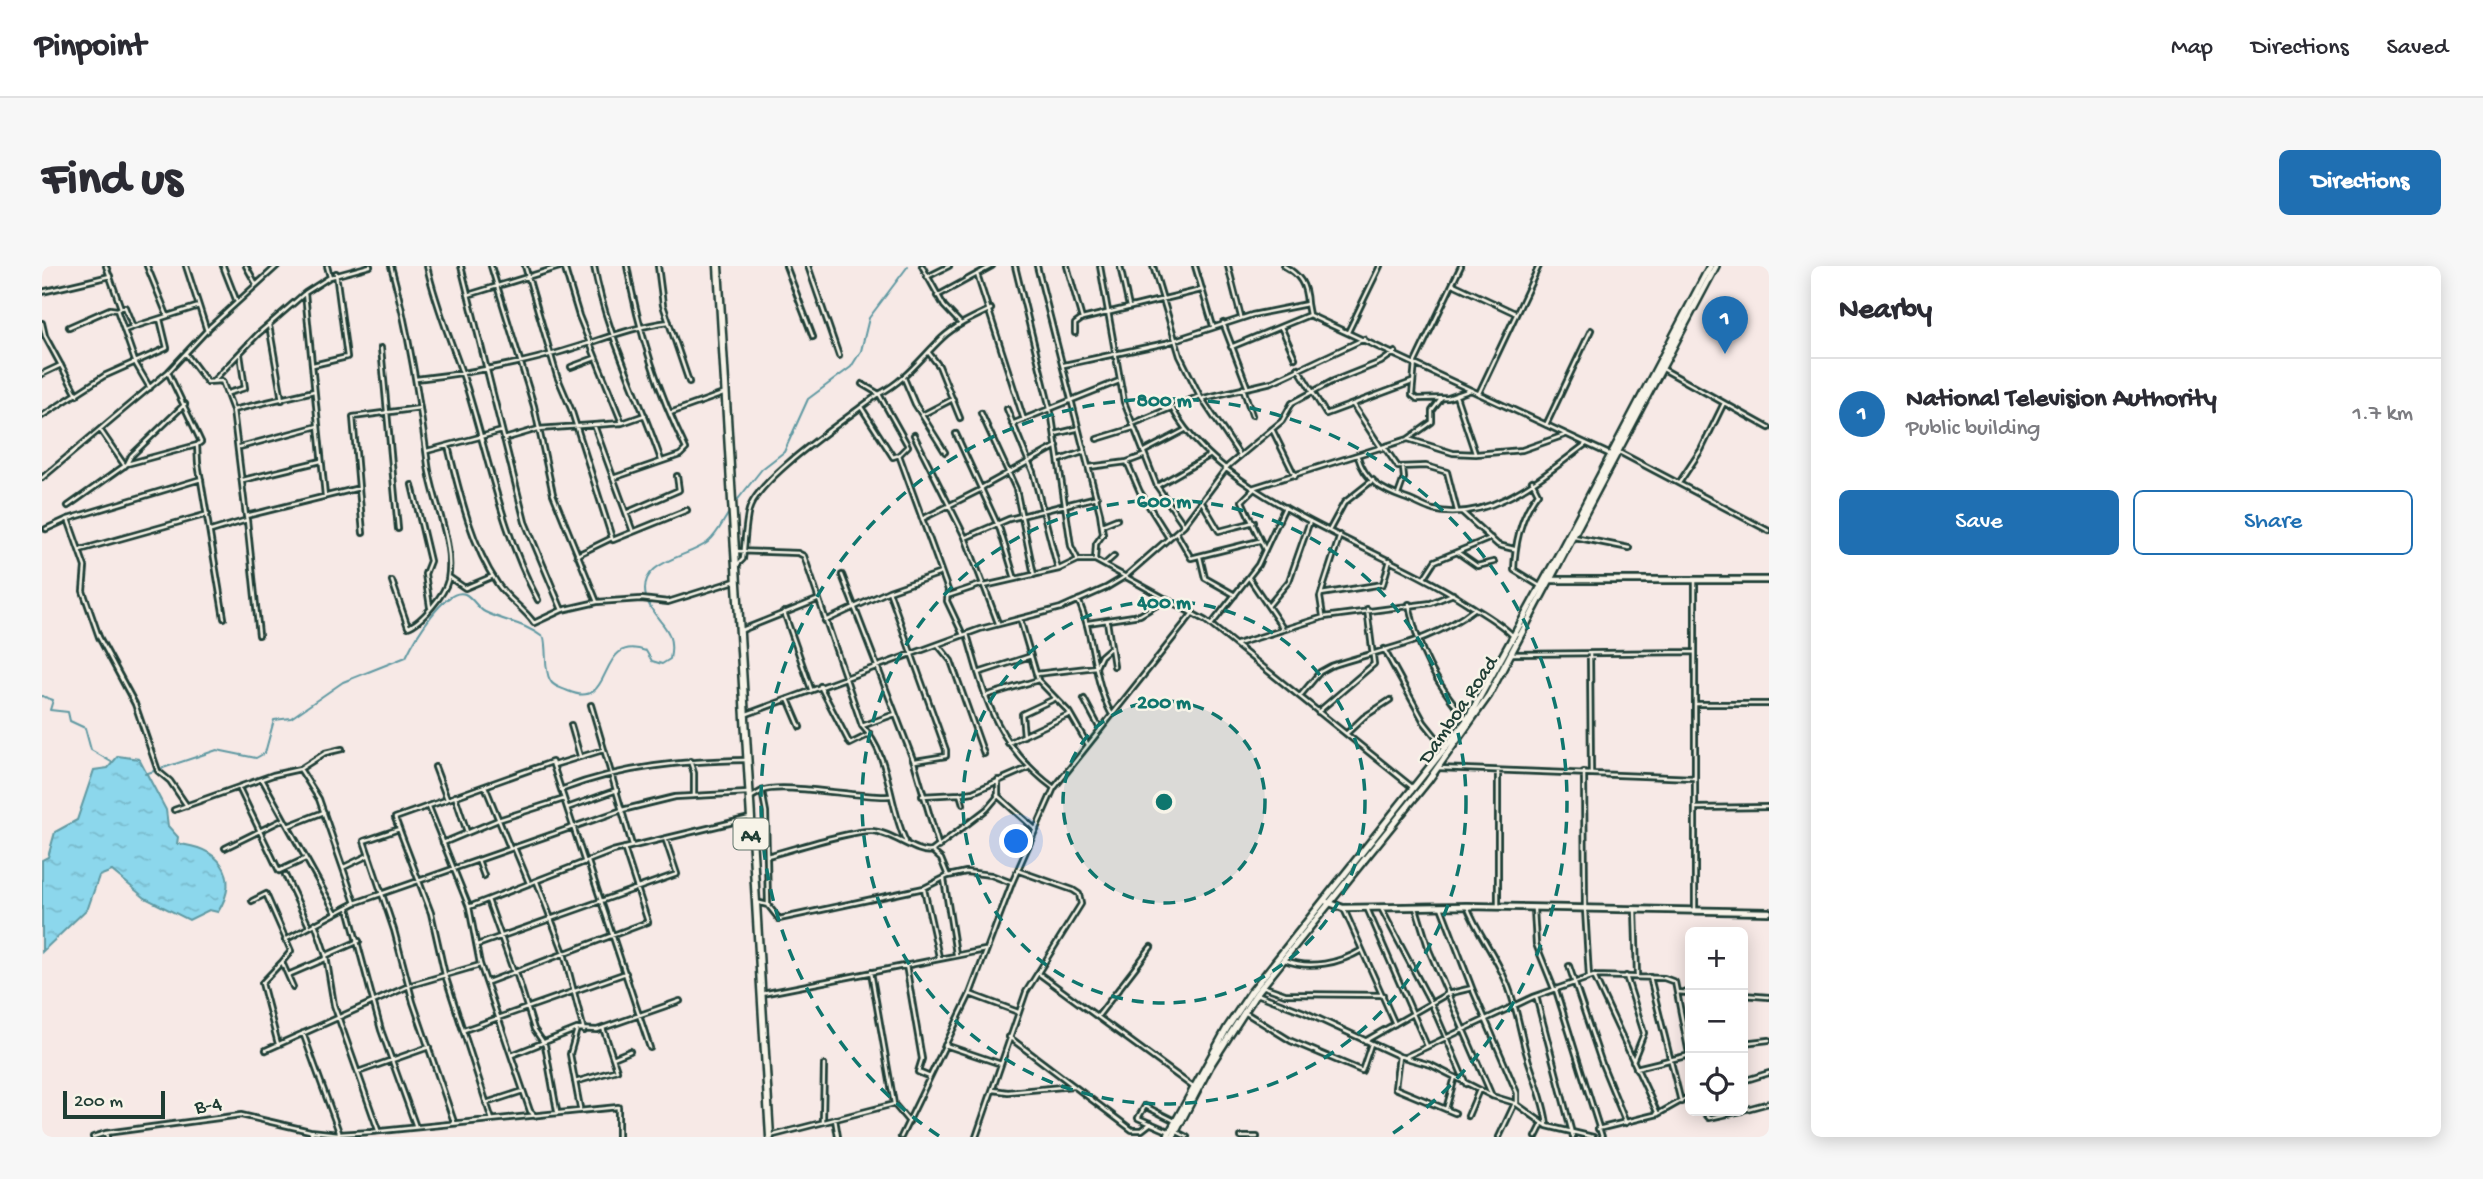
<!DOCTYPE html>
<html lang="en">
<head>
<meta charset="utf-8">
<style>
  body { margin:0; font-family:"Gochi Hand",sans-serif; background:#f7f7f7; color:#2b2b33 }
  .controls { position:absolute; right:21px; bottom:21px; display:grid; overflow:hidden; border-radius:10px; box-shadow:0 4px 18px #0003 }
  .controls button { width:63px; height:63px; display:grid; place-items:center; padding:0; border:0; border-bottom:2px solid #e1e1e2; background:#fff; color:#2b2b33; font:35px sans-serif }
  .scale { position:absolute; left:21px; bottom:18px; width:102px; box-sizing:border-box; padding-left:7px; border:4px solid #1f3d34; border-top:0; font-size:19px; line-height:24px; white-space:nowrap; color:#1f3d34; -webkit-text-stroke:5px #f7f3e8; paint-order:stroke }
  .you { position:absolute; left:975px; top:576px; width:24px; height:24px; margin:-18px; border:5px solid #fff; border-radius:50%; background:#1a73e8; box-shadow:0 0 0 10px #1a73e833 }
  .badge { display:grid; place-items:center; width:46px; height:46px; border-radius:50%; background:#1f6fb2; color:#fff; font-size:23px; font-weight:700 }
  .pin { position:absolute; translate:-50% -58px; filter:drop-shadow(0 2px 4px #0008) }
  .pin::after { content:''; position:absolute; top:37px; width:24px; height:21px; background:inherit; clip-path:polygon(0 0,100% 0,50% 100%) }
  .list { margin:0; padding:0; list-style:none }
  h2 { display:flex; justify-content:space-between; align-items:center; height:91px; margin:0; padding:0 28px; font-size:30px }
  h2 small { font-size:23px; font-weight:400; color:#7c7c81 }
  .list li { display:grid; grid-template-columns:46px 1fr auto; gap:21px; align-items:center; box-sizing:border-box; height:112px; padding:0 28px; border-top:2px solid #e1e1e2 }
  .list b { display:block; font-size:26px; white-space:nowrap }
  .list p { margin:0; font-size:23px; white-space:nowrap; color:#7c7c81 }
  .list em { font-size:23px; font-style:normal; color:#7c7c81 }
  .actions { display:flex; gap:14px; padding:21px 28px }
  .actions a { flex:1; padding:16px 0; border:2px solid #1f6fb2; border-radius:10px; text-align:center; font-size:24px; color:#1f6fb2 }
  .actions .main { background:#1f6fb2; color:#fff }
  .icon { flex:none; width:38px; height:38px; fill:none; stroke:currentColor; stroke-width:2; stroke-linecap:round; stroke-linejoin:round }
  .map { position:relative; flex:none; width:1727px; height:871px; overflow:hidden; border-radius:10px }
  header { display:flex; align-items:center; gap:42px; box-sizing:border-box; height:98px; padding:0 35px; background:#fff; border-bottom:2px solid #e1e1e2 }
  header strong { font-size:33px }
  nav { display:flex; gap:38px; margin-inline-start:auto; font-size:24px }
  .intro { display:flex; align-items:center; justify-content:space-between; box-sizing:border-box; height:168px; padding:0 42px }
  h1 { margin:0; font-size:49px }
  .button { padding:18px 32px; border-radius:10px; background:#1f6fb2; color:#fff; font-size:24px; font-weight:700 }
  main { display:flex; gap:42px; padding:0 42px }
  aside { flex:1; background:#fff; border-radius:10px; box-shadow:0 4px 18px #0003 }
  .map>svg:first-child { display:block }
</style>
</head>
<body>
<header>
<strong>Pinpoint</strong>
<nav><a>Map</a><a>Directions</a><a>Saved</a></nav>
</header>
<div class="intro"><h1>Find us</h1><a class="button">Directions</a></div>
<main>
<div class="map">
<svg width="1727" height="871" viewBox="0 0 1727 871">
  <defs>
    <pattern id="water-ripples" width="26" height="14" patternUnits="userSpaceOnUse" patternTransform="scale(1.75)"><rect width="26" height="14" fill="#8cd7ec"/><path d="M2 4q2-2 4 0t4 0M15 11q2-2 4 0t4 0" fill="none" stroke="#78b9cb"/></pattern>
  </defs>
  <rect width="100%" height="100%" fill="#f7e9e6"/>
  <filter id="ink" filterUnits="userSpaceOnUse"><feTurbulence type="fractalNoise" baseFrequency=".0143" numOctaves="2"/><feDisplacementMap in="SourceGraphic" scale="14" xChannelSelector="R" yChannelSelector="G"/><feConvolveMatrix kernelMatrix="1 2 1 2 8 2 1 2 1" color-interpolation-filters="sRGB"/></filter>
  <g filter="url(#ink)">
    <path fill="url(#water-ripples)" stroke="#6099a2" stroke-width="2" d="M76 490 97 493 124 544 126 560 136 571 135 578C175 581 200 607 176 646L167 644 147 654 103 632 70 605 57 610 46 642 0 686V594L6 591 13 566 35 554 52 504 66 502Z"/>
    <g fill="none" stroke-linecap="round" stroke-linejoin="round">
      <path stroke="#6099a2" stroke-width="2" d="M693 237 720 203 742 186 766 133 809 101 819 85 827 52 866 0
        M0 430 11 434 8 444 26 446 28 455 43 462 49 484 71 497
        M103 508 175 484 214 492 223 487 232 454 249 452 301 416 364 391C371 376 403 320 423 328 431 332 435 342 443 346 466 357 479 355 502 372 505 385 502 404 508 414 511 421 520 422 526 425 575 446 552 367 604 385L610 395 620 398 628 393C635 359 612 358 604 331 595 294 647 292 666 276 676 268 681 255 688 245"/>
      <g stroke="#1f3d34" stroke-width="8">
        <path id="street" d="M64 0 79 42 75 44 94 98 108 122
          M105 0 125 49
          M144 0 165 65
          M181 0 195 36
          M204 0 214 18
          M285 0 288 11 328 0
          M349 0C367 66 377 132 386 199 391 236 413 277 406 314 403 328 379 357 366 361L350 315
          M385 0C394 42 412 81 425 122 447 193 460 267 496 334
          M419 0 483 256 520 344
          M449 0 492 140 511 228 555 336
          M483 0 515 110 529 143 570 272 535 289
          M522 0 537 50 580 157
          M552 0C564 68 597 129 619 194
          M616 0 621 39 647 116
          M744 0 771 71
          M766 0 797 90
          M880 0 902 40 919 58
          M973 0 1010 151 1029 280 1036 294
          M995 0 1058 247 1061 268 1054 278 1053 294
          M1025 0 1040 53
          M1058 0 1082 136 1115 220 1142 259
          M1078 0 1087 41
          M1111 0 1138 90 1158 130 1197 188
          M1153 0 1171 60
          M1186 0 1199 51
          M1242 0C1258 9 1264 18 1265 38
          M1419 0 1373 96 1370 129 1375 133 1406 132 1429 124
          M935 8 982 154
          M885 11 907 0
          M1411 18 1473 47
          M0 26 68 10
          M426 29 521 0
          M895 30 950 0
          M79 42 83 41 91 61 83 64
          M0 57 3 70 35 129
          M1181 57 1205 120
          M227 59 240 134
          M27 61 68 43 75 44
          M91 61 157 40
          M1239 61 1253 92
          M1306 66 1338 0
          M1033 67V58L1040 53 1159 24
          M1189 81 1267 49
          M339 82 356 263
          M887 87 897 100 918 152
          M144 88 165 116 180 115 191 144 204 250
          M271 99 305 91 294 7
          M1022 99 1124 77 1210 49 1265 38 1267 49 1569 189
          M529 101 553 92
          M1256 102 1284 148 1370 116
          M1621 103 1727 162
          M126 106 159 176 155 179 156 197 182 352
          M0 108 19 99
          M862 112 873 138 903 186
          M374 113C419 108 464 101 507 89 548 79 585 61 627 56
          M171 115 216 68 262 28
          M820 118 837 128 819 141 851 191 857 189
          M1201 122 1210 149
          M186 127 203 122 198 88
          M1437 127 1497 0
          M1414 130 1433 187
          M1162 132 1230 116 1322 73
          M1311 139 1340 183
          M1130 142C1179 234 1340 281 1426 338 1442 348 1457 356 1470 369
          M965 143 991 206 1016 303
          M191 144 272 125
          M628 147 681 128
          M939 147 974 223 992 309
          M880 149 911 133
          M0 150 62 110 125 82 118 53
          M970 158 1077 115
          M1090 158 1158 130
          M552 159 591 266
          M1504 159 1549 64
          M1230 163 1253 210
          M59 165 83 200
          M914 168 958 264 973 313
          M1013 168 1034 163
          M872 169 923 271 941 318
          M462 173 496 163 580 157 603 149
          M1055 173 1091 162
          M1366 173 1390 156V145L1399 133
          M406 180C417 225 429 278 455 317 465 333 481 341 492 357L520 344 555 336 599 333 626 336 693 315
          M198 181 276 160
          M1343 182 1356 201 1384 200 1405 206 1415 245
          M385 185 460 165
          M1101 186 1143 164
          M1577 186 1727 265
          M1316 191C1323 215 1340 224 1362 232 1372 235 1381 241 1391 244 1449 257 1502 209 1544 178
          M1018 194 1041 186
          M1085 196 1098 226 1127 272
          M85 198 89 190 143 138
          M1047 201 1085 196 1101 190
          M0 212 126 106 168 61 235 0
          M571 212 638 189 644 183C616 126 596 62 585 0
          M201 214 279 195
          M1490 215 1496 227C1479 249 1473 277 1472 304L1498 320
          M1637 217 1659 184 1682 137
          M370 219 388 295 383 308 388 341
          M1115 220 1167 190
          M317 222 321 267
          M939 222 1015 180
          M1210 222 1366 173 1411 187 1434 188 1480 184 1523 169
          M1212 223 1200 235 1223 284
          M1356 229 1362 212 1361 202
          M283 230 263 27 288 11
          M1160 236 1177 265 1212 256
          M26 240 85 198 155 179
          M1420 246 1456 279 1472 283
          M584 247 637 224 635 210
          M26 253 159 213
          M880 253 940 223
          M205 254 217 369
          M1060 259 1075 253
          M4 263 26 253 43 301 41 325 57 371 93 438 116 505 128 515 145 540
          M1288 263 1302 237 1331 214
          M169 265 205 254 204 250 317 222 311 151 378 142
          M1134 266 1149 292 1217 275
          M925 271 967 253 1055 231
          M1532 271 1587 282
          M571 274 645 244
          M38 284 166 248
          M693 285 756 287 762 290 820 460C849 490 846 538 864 576
          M1415 286 1435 300 1452 296
          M1158 291 1163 312 1193 329
          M696 298 701 293C703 277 703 259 707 244 716 213 793 161 819 141
          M1063 298 1072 290
          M800 309 872 496 897 581
          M407 311 423 322 449 311
          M1207 312 1240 361
          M1382 312 1393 295 1449 272
          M1653 314V643
          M942 320 956 357
          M847 325 904 484V490L873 495
          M1279 328 1341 318 1348 294
          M905 330 941 318 942 320 1017 303 1036 294H1053L1164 355 1370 521
          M1036 334C1053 370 1050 412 1069 447
          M1367 338C1376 386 1393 415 1424 453
          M1227 339 1247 315 1268 255
          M742 346 769 423
          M1281 350 1278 331 1298 269
          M978 353 996 414 1027 446 1046 479
          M783 355 847 325 899 307
          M1065 355 1072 400
          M1046 357 1098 349 1125 333
          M1169 359 1216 299 1243 241
          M700 364 775 334
          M925 368C944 435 954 479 1012 522
          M921 369 905 335 906 324 857 189 866 180 837 128C864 114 879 92 900 72 914 59 932 51 949 43
          M1195 378 1282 351 1389 337 1411 328
          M896 379 909 395 942 488
          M1342 383 1382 456 1402 481
          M1470 388 1652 386
          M1548 388 1549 507
          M936 407 989 390
          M994 408 1054 401 1059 390 1067 383
          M778 420 808 478 828 468
          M943 430 996 414
          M1258 430 1278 406 1289 400C1339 383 1390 377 1432 343
          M746 433 758 461
          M1042 433 1058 463
          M1653 438H1727
          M549 439 590 579
          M1276 446 1332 398 1325 343
          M705 448 938 363 1019 342 1064 322 1084 310 1142 259 1186 200 1240 155 1250 137 1289 116 1339 96 1353 86
          M529 459 538 490
          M820 460 853 448
          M1304 468 1322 451 1348 434
          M982 470 980 448 1012 433
          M966 477 1028 448
          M648 495 652 507V529
          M512 499 561 484
          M393 501 405 533
          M1396 502 1652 512
          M258 503 277 533 313 637
          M1542 506 1543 643 1547 711
          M220 513 294 647
          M443 520 468 582
          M521 523C581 500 641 495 705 494
          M198 524 237 605 263 593
          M720 525C739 516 818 532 848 530
          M918 528 931 526 986 502
          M955 529 994 564
          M413 530 425 566
          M880 530 918 528 921 538
          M708 532 720 525 724 546 726 638
          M387 541 427 641 438 698 488 845 493 850
          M525 542 575 524
          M1653 542 1727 541
          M132 544 231 509 258 503 283 487 300 483
          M246 560 282 546
          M357 563 322 575 352 664 371 736 412 856
          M401 577 456 554 522 533
          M472 581 487 617
          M183 582 242 553
          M890 585 945 543 956 530V514
          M725 590C749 584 809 564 830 565 850 566 876 589 890 585L899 593 906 610
          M436 594 442 610
          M546 596 608 782
          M302 601 327 589
          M243 609 267 660
          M902 613 914 688
          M495 616 522 687 542 765
          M882 623 897 691
          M446 634 472 707
          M210 635 224 628 249 685 240 696 251 721
          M714 636 726 639 737 653 882 622 906 610 924 606 949 609 970 617
          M1425 640C1435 666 1452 687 1463 713 1474 736 1477 761 1484 786 1491 811 1502 833 1505 859
          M427 641 571 585 708 552
          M1456 641V505
          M306 642 339 764 374 861
          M1325 642 1385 780
          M1339 642 1390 739 1424 818
          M1374 642 1387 684 1450 830
          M1302 643 1353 758
          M1492 643 1494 678 1512 723
          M1593 643 1595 709
          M273 657 284 690 292 739 336 864
          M243 674 313 637 580 544 633 531 706 527
          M435 679 635 608 623 572
          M285 689 317 675
          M1243 694C1268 704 1298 697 1320 684
          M864 699 880 793 876 806 888 811
          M1527 700 1560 798 1584 857
          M474 706 492 763 503 779 515 845
          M829 706 852 838 867 856
          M996 707 1151 821
          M246 709 283 693
          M1552 710 1616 848
          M1584 710 1602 767 1591 795
          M1608 711 1639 836
          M446 716 606 656 582 582
          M1223 721 1243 728 1341 729
          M1430 722 1475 827V838
          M1514 724 1560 871
          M1635 726 1648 727
          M720 728 943 684
          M928 728 976 746
          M1215 728 1262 746 1357 790 1389 799 1450 830 1473 837 1505 860 1551 871
          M1701 729 1727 731
          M1494 730 1531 871
          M1204 747 1249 775 1320 805 1329 778
          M1056 750 1109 681
          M535 763 528 788 538 842
          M422 764 584 707
          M261 767 297 866
          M967 771 1090 864H1100L1109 857
          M1323 775 1405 728 1430 722 1399 641
          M1701 777 1727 774
          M236 778 220 717 239 697
          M903 779 959 798
          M224 784 369 719 438 699
          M470 789 535 763 555 764 638 735
          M1357 790 1353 822 1413 847
          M1363 791 1491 731 1552 710 1622 712 1633 716 1648 793
          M571 792 588 785
          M1594 802 1648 789
          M316 806 387 781
          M1701 815 1727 807
          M533 816 575 804 561 762
          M951 824 966 826 1031 820
          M444 837 481 825
          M1404 843 1413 811
          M1701 844 1727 837
          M1661 845 1667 852 1699 845
          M1426 850 1437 824
          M793 853 796 871
          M450 854 403 709 389 647 353 552 510 496 543 597
          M781 855 782 799
          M1556 863 1616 848 1648 830
          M268 865 297 868 329 866 576 841V871
          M1126 865 1096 852 1103 840 1133 855
          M1135 866 1145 871
          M728 870 852 838
          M51 871 64 867
          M65 871 64 867 199 849 268 865 272 871
          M859 871 928 728 970 617 1012 522 1151 347
          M934 871 984 726 1039 638 1037 628 1031 624 977 605
          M1199 871H1215
          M1457 871 1473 837
          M1494 871 1501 857"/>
      </g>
      <g stroke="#1f3d34" stroke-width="10">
        <path id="secondary" d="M1508 314H1727
          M1285 636 1301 642 1425 640 1727 646"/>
      </g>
      <g stroke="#1f3d34" stroke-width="10">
        <path id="primary" d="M1125 871 1185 762 1209 726 1425 454 1519 284 1668 0
          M1131 871 1168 800 1214 728 1386 515 1447 429 1674 0"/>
      </g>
      <g stroke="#1f3d34" stroke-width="11">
        <path id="highway" d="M676 0 728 871"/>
      </g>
      <use href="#street" stroke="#f7f3e8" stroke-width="2.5"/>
      <use href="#secondary" stroke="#f7f3e8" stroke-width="4.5"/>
      <use href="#primary" stroke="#f7f3e8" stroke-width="5"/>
      <use href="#highway" stroke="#f7f3e8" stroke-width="6"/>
    </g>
  </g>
  <circle cx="1122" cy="536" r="101" fill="#0f766e" fill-opacity=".12"/>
  <g fill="none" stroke="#0f766e" stroke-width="3.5" stroke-dasharray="12 9">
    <circle cx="1122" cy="536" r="101"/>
    <circle cx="1122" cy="536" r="201"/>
    <circle cx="1122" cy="536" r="302"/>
    <path d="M897 870A403 403 0 1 1 1347 870"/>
  </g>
  <g text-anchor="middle" stroke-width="5" stroke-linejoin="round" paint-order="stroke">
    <rect fill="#f7f3e8" stroke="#60746a" stroke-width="2" x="691.5" y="552.5" width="35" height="31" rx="5"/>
    <g font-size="19" font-weight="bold" fill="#1f3d34">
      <text x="709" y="575">A4</text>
    </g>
    <g font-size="21" fill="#1f3d34" stroke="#f7f3e8">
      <text transform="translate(1415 443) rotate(-56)" y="7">Damboa Road</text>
      <text transform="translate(166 838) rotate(-8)" y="7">B-4</text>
    </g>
  </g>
  <circle cx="1122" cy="536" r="10" fill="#0f766e" stroke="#f7f3e8" stroke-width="3.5"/>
  <g font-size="21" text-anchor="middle" font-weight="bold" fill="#0f766e" stroke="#f7f3e8" stroke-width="5" stroke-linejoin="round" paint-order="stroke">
    <text x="1122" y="140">800 m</text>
    <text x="1122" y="241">600 m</text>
    <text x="1122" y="342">400 m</text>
    <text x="1122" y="442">200 m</text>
  </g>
</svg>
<div class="controls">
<button>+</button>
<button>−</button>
<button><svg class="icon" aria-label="locate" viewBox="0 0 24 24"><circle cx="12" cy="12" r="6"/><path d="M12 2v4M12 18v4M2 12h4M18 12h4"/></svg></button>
</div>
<div class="scale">200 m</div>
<div class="you"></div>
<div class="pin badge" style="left:1683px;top:88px">1</div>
</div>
<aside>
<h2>Nearby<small></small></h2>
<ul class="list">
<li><span class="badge">1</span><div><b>National Television Authority</b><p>Public building</p></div><em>1.7 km</em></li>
</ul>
<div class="actions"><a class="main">Save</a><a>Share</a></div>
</aside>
</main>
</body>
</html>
